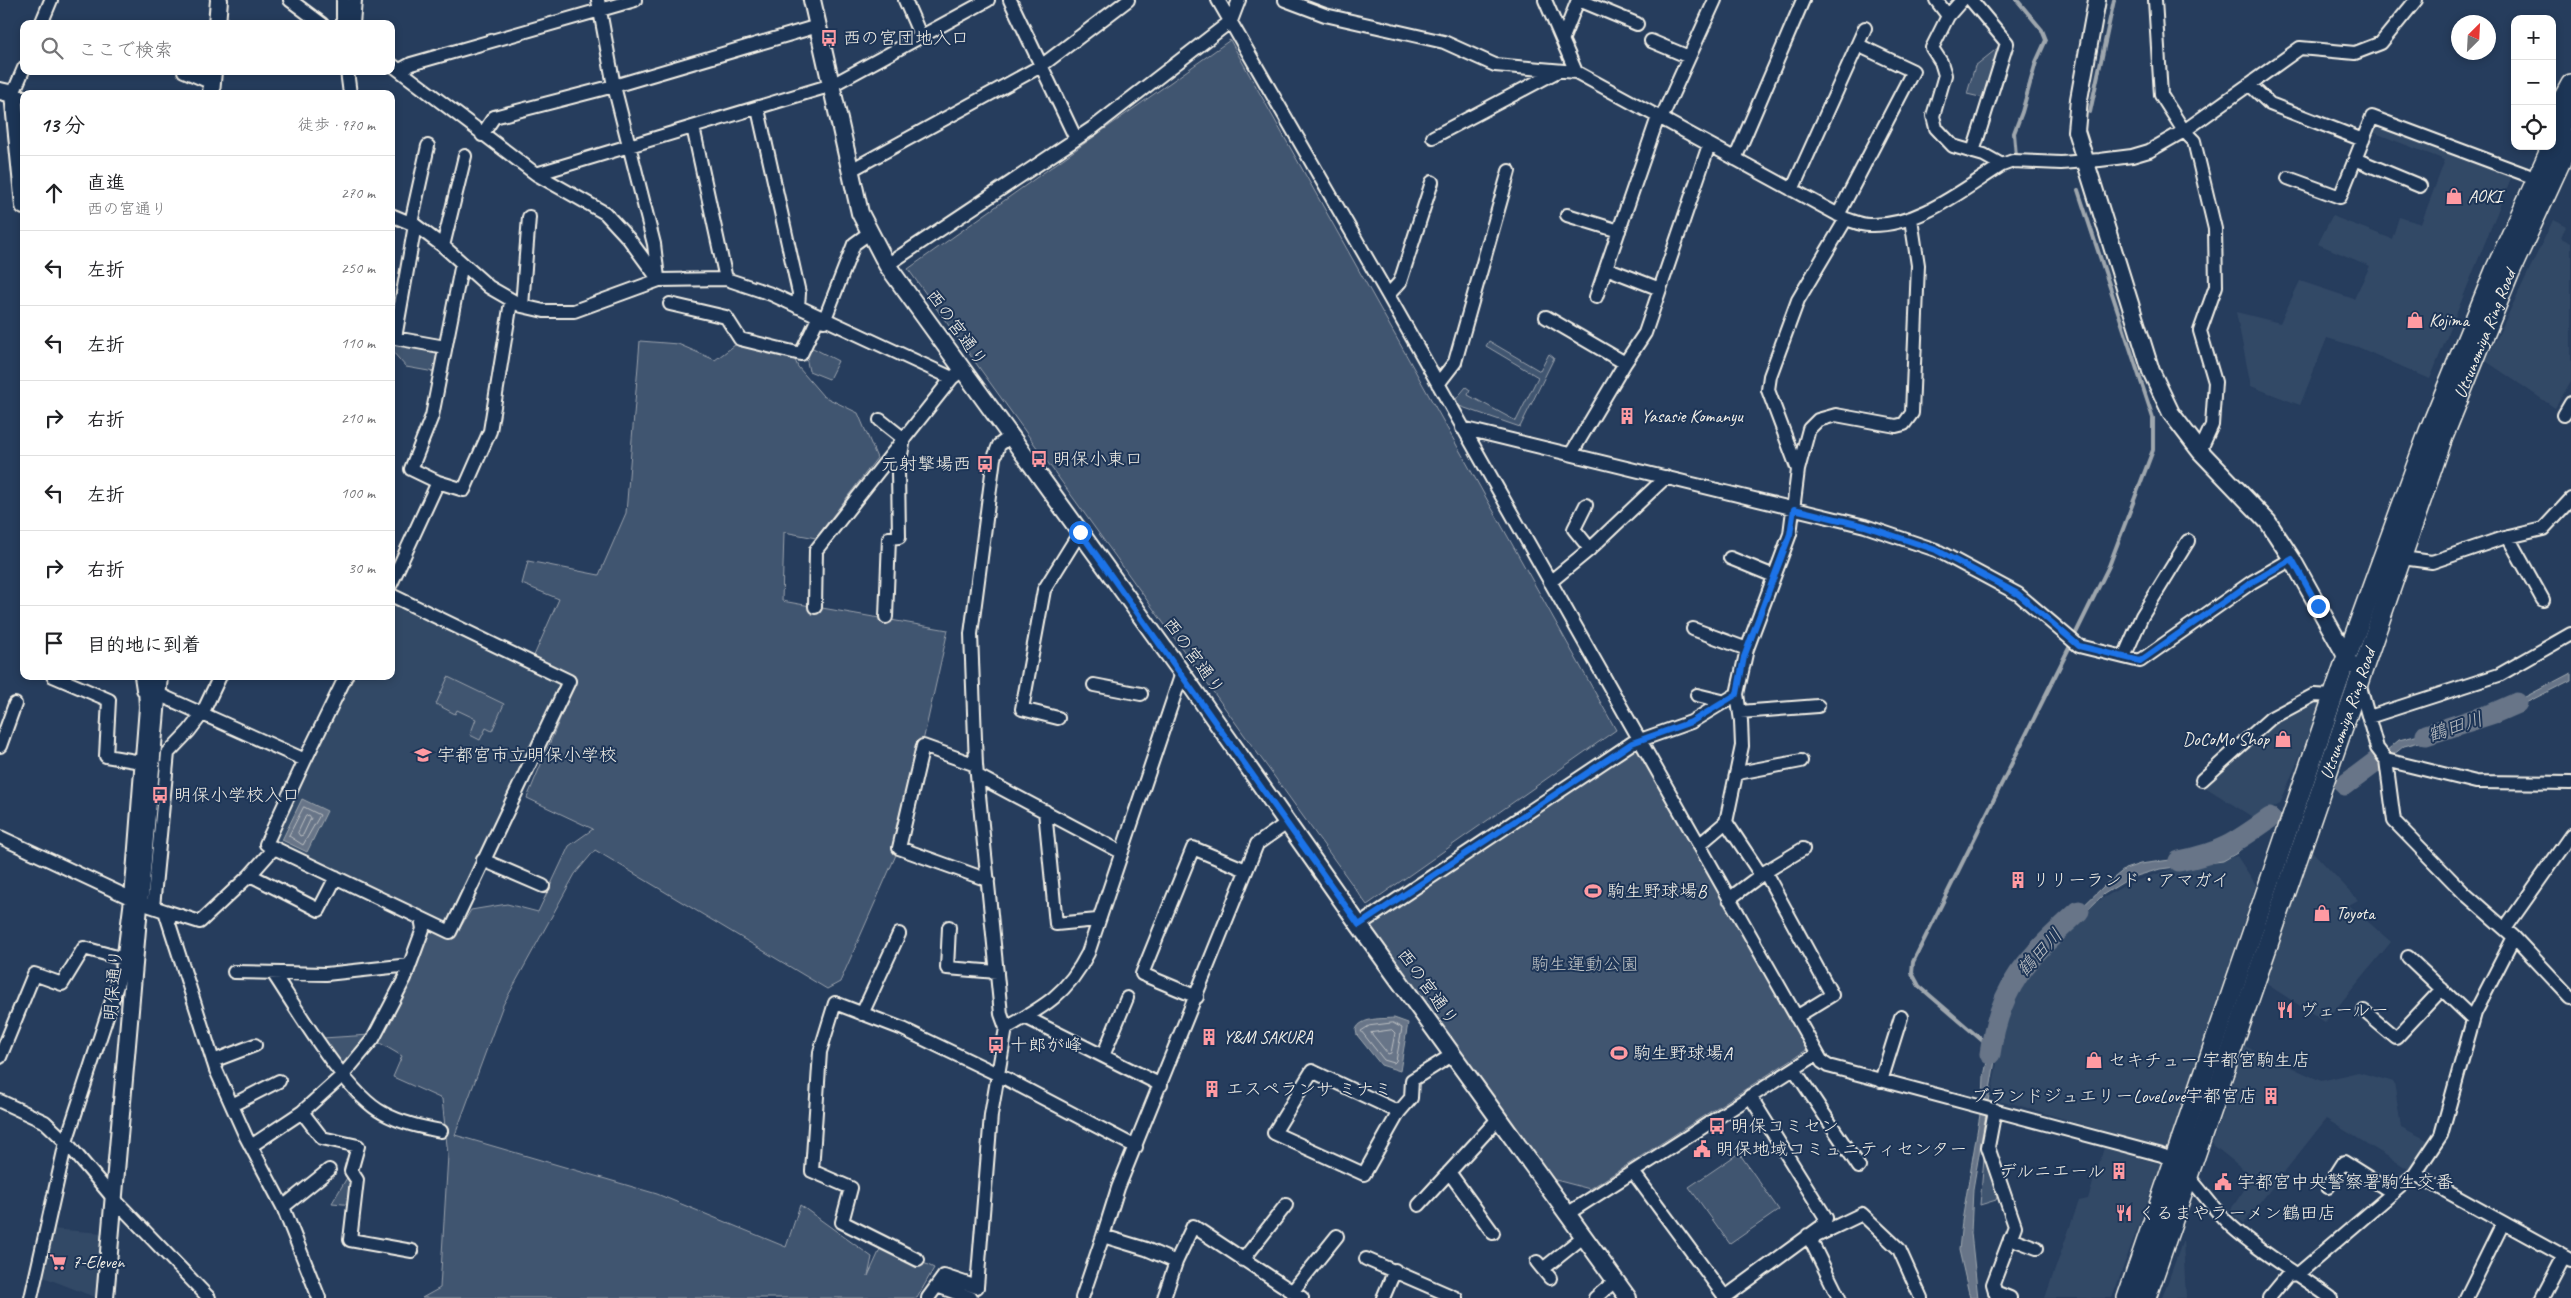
<!DOCTYPE html>
<html lang="ja">
<head>
<meta charset="utf-8">
<style>
  body { margin:0; font-family:Caveat,"Klee One",sans-serif; background:#f6f6f6; color:#202124 }
  .controls { position:absolute; right:15px; top:15px; display:grid; overflow:hidden; border-radius:10px; box-shadow:0 2px 8px #0003 }
  .controls button { width:45px; height:45px; display:grid; place-items:center; padding:0; border:0; border-bottom:1px solid #e0e0e0; background:#fff; color:#202124; font:25px sans-serif }
  .compass { position:absolute; left:2451px; top:15px; width:45px; height:45px; border-radius:50%; background:#fff; box-shadow:0 2px 8px #0003; rotate:24deg }
  .stop { position:absolute; width:15px; height:15px; margin:-11px; border:4px solid #1a73e8; border-radius:50%; background:#fff }
  .stop.end { background:#1a73e8; border-color:#fff; box-shadow:0 1px 5px #0008 }
  .list { margin:0; padding:0; list-style:none }
  h2 { display:flex; justify-content:space-between; align-items:center; height:65px; margin:0; padding:0 20px; font-size:21px }
  h2 small { font-size:16px; font-weight:400; color:#757577 }
  .list li { display:grid; grid-template-columns:32px 1fr auto; gap:15px; align-items:center; box-sizing:border-box; height:75px; padding:0 20px; border-top:1px solid #e0e0e0 }
  .list b { display:block; font-size:19px; white-space:nowrap }
  .list p { margin:0; font-size:16px; white-space:nowrap; color:#757577 }
  .list em { font-size:16px; font-style:normal; color:#757577 }
  .icon { flex:none; width:28px; height:28px; fill:none; stroke:currentColor; stroke-width:2; stroke-linecap:round; stroke-linejoin:round }
  .map { position:relative; flex:none; width:2571px; height:1298px; overflow:hidden }
  .search { position:absolute; background:#fff; box-shadow:0 2px 8px #0003; left:20px; top:20px; width:375px; height:55px; display:flex; align-items:center; gap:12px; box-sizing:border-box; padding:0 18px; border-radius:10px; color:#757577; font-size:19px }
  .panel { position:absolute; background:#fff; box-shadow:0 2px 8px #0003; left:20px; top:90px; width:375px; height:590px; border-radius:10px }
  .map>svg:first-child { display:block }
</style>
</head>
<body>
<div class="map">
<svg width="2571" height="1298" viewBox="0 0 2571 1298">
  <rect width="100%" height="100%" fill="#263d5d"/>
  <filter id="ink" filterUnits="userSpaceOnUse"><feTurbulence type="fractalNoise" baseFrequency=".02" numOctaves="2"/><feDisplacementMap in="SourceGraphic" scale="10" xChannelSelector="R" yChannelSelector="G"/><feConvolveMatrix kernelMatrix="1 2 1 2 8 2 1 2 1" color-interpolation-filters="sRGB"/></filter>
  <g filter="url(#ink)">
    <path fill="#334966" d="M2374 122 2486 165 2511 178 2430 379 2358 347 2327 338 2300 405 2251 386 2236 312 2280 323 2300 281 2354 299 2370 266 2318 244 2332 216 2392 239 2399 217 2421 224 2445 160 2370 131Z
      M2553 220 2566 227 2561 238 2571 243V381L2555 408 2486 361Z
      M391 601 562 682 452 920 443 924 275 844 272 839 351 676H391Z
      M2315 697 2322 701 2280 804 2254 818 2202 785 2273 721Z
      M2312 851 2358 900 2349 905 2391 942 2325 1022 2265 983Z
      M2237 856 2256 885 2167 1150 2014 1104 1996 1101 1992 1092 2005 1015 2013 995 2027 971 2093 904 2127 884 2181 866 2220 861Z
      M2245 1046 2321 1081 2358 1072 2394 1082 2401 1127 2431 1142 2410 1170 2326 1119 2244 1223 2229 1212 2253 1177 2212 1144Z
      M2104 1148 2161 1164 2112 1298H2045L2079 1201 2088 1199Z
      M50 1229 103 1233 97 1298 41 1276Z
      M2183 1240 2186 1298H2162Z"/>
    <path fill="#40546f" stroke="#9aa2ac" d="M1230 40 1616 730 1367 905 908 269Z
      M1999 47 1984 98 1967 94 1975 66Z
      M395 338 445 347 440 373 406 367 393 352Z
      M640 341 678 344 715 360 735 345 792 353 798 367 823 396 858 413 877 458 816 538 784 532 782 601 948 630 899 848 840 982 827 989 595 850 575 874 503 1005 455 1135 657 1194 786 1247 800 1205 872 1257 868 1276 883 1243 934 1268 917 1298H422L440 1288 448 1155 442 1099 393 1077 402 1056 373 1039 423 929 454 938 471 910 507 904 538 912 569 846 593 829 527 798 576 680 533 658 559 599 522 584 528 561 599 575 626 513Z
      M1489 341 1540 371 1549 354 1554 358 1520 427 1459 406 1456 399 1466 387 1470 390 1468 395 1516 421 1538 377 1486 346Z
      M811 347 838 361 829 379 809 371 806 357Z
      M448 677 504 704 492 731 486 728 480 740 470 735 476 719 457 710 455 714 436 704Z
      M1637 745 1808 1049 1590 1189 1552 1179 1368 925Z
      M370 1035 349 1063H341L323 1038Z
      M1739 1153 1779 1210 1730 1244 1689 1187Z
      M1984 1158 1998 1194 1996 1200 1980 1205Z
      M351 1171 354 1205 332 1203Z"/>
    <path fill="#677588" stroke="#9fa7ae" d="M2571 673V680L2492 720 2467 730 2404 746 2348 792 2344 787 2399 740 2483 719Z
      M302 799 327 811 307 852 282 840Z
      M2282 814 2279 820 2260 830 2237 853 2223 861 2160 869 2130 878 2104 894 2018 978 2004 1008 1973 1189 1971 1233 1978 1298H1970L1959 1250 1962 1221 1983 1097 1984 1076 1999 1005 2009 980 2018 969 2105 885 2125 869 2140 864 2223 853 2264 820Z
      M1394 1018 1408 1023 1400 1071 1381 1065 1357 1035 1356 1030C1360 1017 1383 1019 1394 1018Z"/>
    <g fill="none" stroke-linecap="round" stroke-linejoin="round">
      <path stroke="#bcbfc2" stroke-width="1" d="M304 807 320 815 303 845 289 836Z
        M306 816 309 815 311 818 303 835 300 836 298 833Z
        M1393 1023 1402 1028 1396 1061 1394 1063 1384 1060 1361 1031 1369 1026Z
        M1392 1030 1395 1033 1391 1053 1388 1054 1371 1033Z"/>
      <path stroke="#9fa7ae" stroke-width="4" d="M2090 112 2114 0
        M2016 156 2014 133 2022 112 2036 62 2046 40 2042 30 2017 0
        M2074 637 2109 566 2153 450V418L2078 190
        M1991 1048 1919 986 1912 973 1913 962 2071 644"/>
      <path stroke="#677588" stroke-width="21" d="M2426 735 2494 713 2517 703
        M2345 785 2377 761
        M2179 861C2221 853 2235 843 2270 818
        M1990 1054C2000 983 2029 957 2079 911"/>
      <g stroke="#f4f1e8" stroke-width="16">
        <path id="street" d="M290 0 322 24
          M343 0V24
          M598 0 614 86 654 244 658 278
          M905 0 921 37
          M1010 0 1076 139
          M1218 0 1388 295 1822 1062 1828 1066 2162 1155C2191 1171 2207 1204 2231 1226 2261 1253 2298 1274 2331 1298
          M1285 0 1325 15 1444 42 1495 65 1576 72 1846 219C1853 221 1861 225 1869 225 1918 227 1962 190 2002 165L2013 161 2061 163 2100 160 2132 156 2149 151 2184 131 2300 48 2355 53 2381 43 2416 0
          M1545 0 1576 72
          M1579 0 1637 24
          M1936 0 1948 16
          M1962 0 1948 16 1932 48 1941 62 1945 75 1933 116 1936 128 1953 146 1984 155 2002 165
          M1971 0 2007 43 1973 152
          M2155 0 2161 95 2184 131 2194 141 2215 229 2216 286 2200 331 2215 382 2212 425 2200 451
          M41 24 51 0
          M353 24 355 0
          M1563 38 1578 0
          M1651 41 1689 57
          M391 64 536 174 605 213 629 239 659 280
          M24 68 13 94 24 97
          M400 70 411 64 635 0
          M184 71 212 83
          M347 71 350 94
          M2249 84 2270 104 2363 140
          M758 109 799 293 798 307
          M1661 119 1715 0
          M693 127 726 279
          M482 135 494 117 614 86 818 26
          M1433 137 1558 71
          M1735 159 1803 0
          M2355 159 2420 186
          M851 170 1041 66 1128 0
          M536 174 832 85 988 0
          M2288 178 2340 197 2372 117 2527 175
          M1792 190 1865 28
          M391 215 415 225 443 246 489 287 522 306 544 311H574L659 280 726 279 771 294 952 378 962 370
          M1567 215 1619 231
          M1838 215 1913 71 1858 45
          M411 223 428 146
          M415 225 395 338 445 347
          M443 246 465 156
          M462 263 432 416 411 469 438 482 464 490 490 431 511 302
          M887 265 1094 127 1231 21 1239 0
          M1606 268 1660 289
          M1388 295 1400 282 1432 182
          M1596 297 1658 117
          M670 304 726 317 740 339 801 354 818 318
          M522 306 529 217
          M1546 317 1625 363
          M824 321 854 244 869 233
          M1438 384 1455 362 1509 171
          M2564 415 2571 403
          M880 420 904 439 898 470 899 537 889 538 886 617
          M1462 428 1865 526 1936 550 2018 594 2079 646 2140 661 2252 582 2292 559
          M1571 454 1625 363 1645 333 1709 145
          M1798 470 1768 390 1770 376 1798 300 1846 219
          M1586 505 1574 529 1590 549
          M2508 537 2543 600
          M1730 558 1774 576
          M2402 558 2432 562 2500 539 2543 529 2571 499
          M1550 582 1590 549 1666 477
          M391 584 438 482
          M815 607 816 550 952 378
          M1693 629 1747 649
          M2124 657 2142 616 2188 541
          M53 676 109 700 106 756 141 762
          M2359 683 2377 748 2386 760 2394 821 2464 893 2514 937 2571 998
          M1094 685 1141 694
          M158 694 305 760 346 676
          M1697 695 1726 702
          M1740 712 1818 706
          M2369 717 2499 675 2571 634
          M1058 718 1022 709 1044 590 1080 532
          M0 746 15 704
          M305 760 266 844 450 932 569 681 391 595
          M2386 760 2476 782 2571 783
          M976 765 923 746 899 848 988 880
          M1738 773 1801 761
          M978 776 1121 852
          M2202 780 2271 718 2314 695 2333 696
          M1045 811 1056 924 1097 920
          M1726 822 1761 875
          M0 837 141 903 165 911 216 1070 246 1137 283 1207 319 1298
          M1699 845 1726 822 1742 746 1741 721 1737 694
          M483 860 543 886
          M1765 872 1832 995 1796 1017
          M250 875 319 910 336 877
          M1729 899 1765 872 1803 849
          M153 907 168 753 189 731 202 714 220 676
          M165 911 200 922 250 875 274 848
          M1359 925 1632 743 1691 722 1737 694 1747 649 1790 534 1798 470 1809 429 1818 420 1836 415 1896 426 1904 424 1912 413 1918 265 1911 219
          M949 927 947 968 997 972
          M2505 929 2571 835
          M2408 957 2473 1019
          M234 972 326 974 410 965
          M273 973C297 1009 347 1095 383 1113 401 1123 421 1127 441 1131
          M1197 997 1142 974 1193 848 1246 870
          M2364 1011 2396 1038 2442 989
          M862 1014 899 934
          M1025 1017 1161 1085
          M1006 1028C1044 1007 1068 993 1088 953L1182 673
          M1103 1056 1127 998
          M0 1057 34 974 62 984 84 948 124 959
          M213 1061 255 1045
          M1794 1069 1859 1167
          M1881 1081 1901 1017
          M0 1101 45 1122 66 1142 114 1199 209 1298
          M232 1105 279 1081
          M1995 1110 1988 1147 2015 1226 1993 1284 1997 1298
          M302 1112 343 1075 373 1039 405 978 423 929 421 918
          M1399 1112 1364 1174 1274 1133 1312 1071 1399 1112 1411 1098 1412 1080 1452 1055
          M251 1146 302 1112 322 1138 358 1146 351 1171 357 1180 350 1240 412 1251
          M1449 1172 1493 1233
          M1633 1172 1725 1297
          M2415 1174 2571 1260
          M2328 1187 2344 1162 2393 1193
          M1419 1205 1498 1119
          M283 1207 329 1170
          M1567 1214 1817 1054
          M1808 1235 1839 1298
          M1814 1237 1862 1214 1899 1249 1921 1298
          M2010 1238 2037 1248
          M1366 1259 1456 1298
          M918 1260 842 1222 851 1188 812 1171 820 1052 835 1003 903 1029 997 1074 1136 1147
          M1243 1260 1286 1205
          M1176 1262 1193 1226 1302 1298
          M1537 1262 1550 1278
          M1543 1269 1583 1237
          M937 1286 971 1298
          M1292 1292 1337 1236
          M1995 1292 2010 1298
          M31 1298 66 1142 122 970 131 899 146 707 145 689
          M928 1298 944 1276 977 1287 991 1115 1006 1028 1001 1014 976 765 971 634 994 458 999 445 1011 436
          M1082 1298 1103 1236
          M1164 1298 1176 1262 1146 1249 1103 1236 1118 1188 1257 844 1287 823
          M1383 1298 1395 1270
          M1595 1298 1615 1281
          M1724 1298 1822 1226 1826 1218 1750 1096
          M2269 1298 2288 1275 2298 1274 2415 1174 2441 1135 2475 1013 2514 937
          M2466 1298 2503 1223
          M2542 1298 2564 1256"/>
      </g>
      <g stroke="#f4f1e8" stroke-width="20">
        <path id="secondary" d="M812 0 860 213 887 265 1182 673 1359 925 1628 1298
          M2097 0 2079 99 2076 131 2151 371 2171 413 2200 451 2268 522 2292 559 2351 665
          M217 24 219 0
          M0 91 13 94 24 206
          M211 94 213 71
          M143 676 145 689 158 694
          M105 1298 159 676"/>
      </g>
      <g stroke="#f4f1e8" stroke-width="22">
        <g id="primary">
          <path d="M2553 117 2571 84"/>
          <path d="M2552 145 2571 107"/>
          <path d="M2127 1298 2347 656 2429 431 2496 268 2552 146"/>
          <path id="s1" d="M2146 1298 2443 437 2509 274 2571 139"/>
        </g>
      </g>
      <use href="#street" stroke="#1d3557" stroke-width="12"/>
      <use href="#secondary" stroke="#1d3557" stroke-width="16"/>
      <use href="#primary" stroke="#1d3557" stroke-width="19"/>
    </g>
  </g>
  <g fill="none" stroke-linecap="round" stroke-linejoin="round" filter="url(#ink)">
    <path stroke="#1a73e8" stroke-width="6" d="M1080 532 1359 925 1632 743 1691 722 1737 694 1744 657 1790 534 1794 509 1865 526 1936 550 2018 594 2079 646 2140 661 2252 582 2292 559 2318 606"/>
  </g>
  <defs>
    <g id="bus-bare" transform="scale(1.35)"><path d="M-5-6H5V4H4V6H2V4H-2V6H-4V4H-5ZM-3.5-4V0h7V-4ZM-3.5 1.2v1.5H-2V1.2ZM2 1.2v1.5H3.5V1.2Z" fill="#ff9aa2" stroke="#1d3557" stroke-width="2.5" paint-order="stroke"/></g>
    <g id="shop-bare" transform="scale(1.35)"><path d="M-5-2.5h2.3a2.7 3.5 0 0 1 5.4 0H5L5.5 6h-11ZM-1.5-2.5h3a1.5 2.3 0 0 0-3 0Z" fill="#ff9aa2" stroke="#1d3557" stroke-width="2.5" paint-order="stroke"/></g>
    <g id="building-bare" transform="scale(1.35)"><path d="M-4-6H4V6H1V3H-1V6H-4ZM-2.5-4.3h1.7v1.8h-1.7ZM.8-4.3h1.7v1.8H.8ZM-2.5-1h1.7V.8h-1.7ZM.8-1h1.7V.8H.8Z" fill="#ff9aa2" stroke="#1d3557" stroke-width="2.5" paint-order="stroke"/></g>
    <g id="school-bare" transform="scale(1.35)"><path d="M0-5L7-2L0 1L-7-2ZM-4 1L0 2.5L4 1V4Q0 6-4 4Z" fill="#ff9aa2" stroke="#1d3557" stroke-width="2.5" paint-order="stroke"/></g>
    <g id="stadium-bare" transform="scale(1.35)"><path d="M0-5a6.5 5 0 1 0 0 10a6.5 5 0 1 0 0-10ZM-3.5-1.8h7v3.6h-7Z" fill="#ff9aa2" stroke="#1d3557" stroke-width="2.5" paint-order="stroke"/></g>
    <g id="restaurant-bare" transform="scale(1.35)"><path d="M-5-6h1v4h1v-4h1v4h1v-4h1v5L-1.5 .5V6h-2V.5L-5-1ZM5-6V6H3V1.5H1.5Q1.5-4 5-6Z" fill="#ff9aa2" stroke="#1d3557" stroke-width="2.5" paint-order="stroke"/></g>
    <g id="civic-bare" transform="scale(1.35)"><path d="M-.6-6.5H3V-4.5H.6V-3L4-1V1h2V6H-6V1h2V-1L-.6-3ZM-1.2 2.5V6h2.4V2.5Z" fill="#ff9aa2" stroke="#1d3557" stroke-width="2.5" paint-order="stroke"/></g>
    <g id="supermarket-bare" transform="scale(1.35)"><path d="M-6-5.5h2.5l.6 2H6L4.5 2H-2.5L-4.4-4H-6ZM-1.5 3.2a1.3 1.3 0 1 0 .1 0ZM3 3.2a1.3 1.3 0 1 0 .1 0Z" fill="#ff9aa2" stroke="#1d3557" stroke-width="2.5" paint-order="stroke"/></g>
  </defs>
  <g fill-rule="evenodd">
    <use href="#bus-bare" x="829" y="38"/>
    <use href="#shop-bare" x="2454" y="196"/>
    <use href="#shop-bare" x="2415" y="320"/>
    <use href="#building-bare" x="1627" y="416"/>
    <use href="#bus-bare" x="1039" y="459"/>
    <use href="#bus-bare" x="985" y="464"/>
    <use href="#shop-bare" x="2283" y="739"/>
    <use href="#school-bare" x="423" y="755"/>
    <use href="#bus-bare" x="160" y="795"/>
    <use href="#building-bare" x="2018" y="880"/>
    <use href="#stadium-bare" x="1593" y="891"/>
    <use href="#shop-bare" x="2322" y="913"/>
    <use href="#restaurant-bare" x="2285" y="1010"/>
    <use href="#building-bare" x="1209" y="1037"/>
    <use href="#bus-bare" x="996" y="1045"/>
    <use href="#stadium-bare" x="1619" y="1053"/>
    <use href="#shop-bare" x="2094" y="1060"/>
    <use href="#building-bare" x="1212" y="1089"/>
    <use href="#building-bare" x="2271" y="1096"/>
    <use href="#bus-bare" x="1717" y="1126"/>
    <use href="#civic-bare" x="1702" y="1149"/>
    <use href="#building-bare" x="2119" y="1171"/>
    <use href="#civic-bare" x="2223" y="1182"/>
    <use href="#restaurant-bare" x="2124" y="1213"/>
    <use href="#supermarket-bare" x="58" y="1262"/>
  </g>
  <g text-anchor="middle" stroke-width="4" stroke-linejoin="round" paint-order="stroke">
    <g font-size="18" fill="#f4f1e8" stroke="#1d3557" text-anchor="start">
      <text x="843" y="44">西の宮団地入口</text>
      <text x="2468" y="202">AOKI</text>
      <text x="2429" y="326">Kojima</text>
      <text x="1641" y="422">Yasasie Komanyu</text>
      <text x="1053" y="465">明保小東口</text>
      <text x="971" y="470" text-anchor="end">元射撃場西</text>
      <text x="2269" y="745" text-anchor="end">DoCoMo Shop</text>
      <text x="437" y="761">宇都宮市立明保小学校</text>
      <text x="174" y="801">明保小学校入口</text>
      <text x="2032" y="886">リリーランド・アマガイ</text>
      <text x="1607" y="897">駒生野球場B</text>
      <text x="2336" y="919">Toyota</text>
      <text x="2299" y="1016">ヴェールー</text>
      <text x="1223" y="1043">Y&amp;M SAKURA</text>
      <text x="1010" y="1051">十郎が峰</text>
      <text x="1633" y="1059">駒生野球場A</text>
      <text x="2108" y="1066">セキチュー 宇都宮駒生店</text>
      <text x="1226" y="1095">エスペランサ ミナミ</text>
      <text x="2257" y="1102" text-anchor="end">ブランドジュエリーLoveLove宇都宮店</text>
      <text x="1731" y="1132">明保コミセン</text>
      <text x="1716" y="1155">明保地域コミュニティセンター</text>
      <text x="2105" y="1177" text-anchor="end">デルニエール</text>
      <text x="2237" y="1188">宇都宮中央警察署駒生交番</text>
      <text x="2138" y="1219">くるまやラーメン鶴田店</text>
      <text x="72" y="1268">7-Eleven</text>
    </g>
    <g font-size="18" fill="#f4f1e8" stroke="#1d3557">
      <text transform="translate(957 328) rotate(54)" y="6">西の宮通り</text>
      <text dy="6" stroke="none"><textPath href="#s1" startOffset="1022">Utsunomiya Ring Road</textPath></text>
      <text transform="translate(1194 656) rotate(54)" y="6">西の宮通り</text>
      <text dy="6" stroke="none"><textPath href="#s1" startOffset="618">Utsunomiya Ring Road</textPath></text>
      <text transform="translate(113 985) rotate(-85)" y="6">明保通り</text>
      <text transform="translate(1428 987) rotate(54)" y="6">西の宮通り</text>
    </g>
    <g font-size="18" fill="#bec2c4" stroke="#1d3557">
      <text x="1585" y="970">駒生運動公園</text>
    </g>
    <g font-size="19" font-style="italic" fill="#bcbfc2" stroke="#1d3557">
      <text transform="translate(2455 726) rotate(-18)" y="7">鶴田川</text>
      <text transform="translate(2039 952) rotate(-47)" y="7">鶴田川</text>
    </g>
  </g>
</svg>
<div class="controls">
<button>+</button>
<button>−</button>
<button><svg class="icon" aria-label="locate" viewBox="0 0 24 24"><circle cx="12" cy="12" r="6"/><path d="M12 2v4M12 18v4M2 12h4M18 12h4"/></svg></button>
</div>
<svg class="compass" viewBox="-18 -18 36 36"><path d="M0-13l5 13h-10z" fill="#e53935"/><path d="M0 13l5-13h-10z" fill="#757577"/></svg>
<div class="stop" style="left:1080px;top:532px"></div>
<div class="stop end" style="left:2318px;top:606px"></div>
<div class="search"><svg class="icon" aria-label="search" viewBox="0 0 24 24"><circle cx="10" cy="10" r="6"/><path d="M15 15l6 6"/></svg>ここで検索</div>
<section class="panel">
<h2>13 分<small>徒歩 · 970 m</small></h2>
<ul class="list">
<li><svg class="icon" aria-label="ahead" viewBox="0 0 24 24"><path d="M12 20V5M6 11l6-6 6 6"/></svg><div><b>直進</b><p>西の宮通り</p></div><em>270 m</em></li>
<li><svg class="icon" aria-label="left" viewBox="0 0 24 24"><path d="M17 20v-9H6M10 6l-5 5 5 5"/></svg><div><b>左折</b></div><em>250 m</em></li>
<li><svg class="icon" aria-label="left" viewBox="0 0 24 24"><path d="M17 20v-9H6M10 6l-5 5 5 5"/></svg><div><b>左折</b></div><em>110 m</em></li>
<li><svg class="icon" aria-label="right" viewBox="0 0 24 24"><path d="M7 20v-9h11M14 6l5 5-5 5"/></svg><div><b>右折</b></div><em>210 m</em></li>
<li><svg class="icon" aria-label="left" viewBox="0 0 24 24"><path d="M17 20v-9H6M10 6l-5 5 5 5"/></svg><div><b>左折</b></div><em>100 m</em></li>
<li><svg class="icon" aria-label="right" viewBox="0 0 24 24"><path d="M7 20v-9h11M14 6l5 5-5 5"/></svg><div><b>右折</b></div><em>30 m</em></li>
<li><svg class="icon" aria-label="arrive" viewBox="0 0 24 24"><path d="M6 21V4h12l-3 4 3 4H6"/></svg><div><b>目的地に到着</b></div></li>
</ul>
</section>
</div>
</body>
</html>
